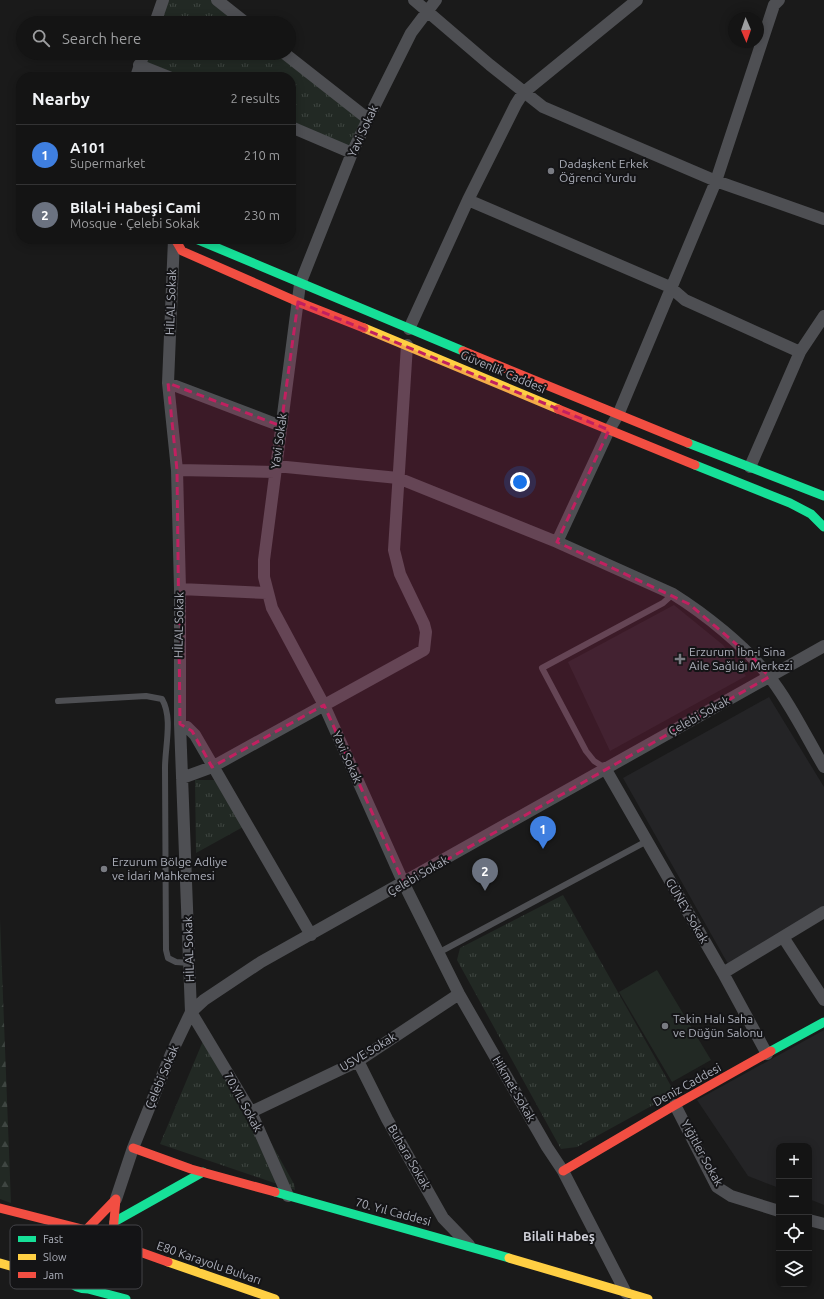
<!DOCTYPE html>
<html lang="en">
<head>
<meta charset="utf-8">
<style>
  body { margin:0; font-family:Ubuntu,sans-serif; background:#212122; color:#f1f3f6 }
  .controls { position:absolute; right:12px; bottom:12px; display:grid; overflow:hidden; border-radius:8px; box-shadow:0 2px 10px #0003 }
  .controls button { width:36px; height:36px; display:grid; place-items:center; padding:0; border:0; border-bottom:1px solid #333334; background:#141414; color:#f1f3f6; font:20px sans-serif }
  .compass { position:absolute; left:728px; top:12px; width:36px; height:36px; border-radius:50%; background:#141414; box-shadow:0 2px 10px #0003; rotate:178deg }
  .you { position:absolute; left:520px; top:482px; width:14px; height:14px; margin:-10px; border:3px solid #fff; border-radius:50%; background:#1a73e8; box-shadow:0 0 0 6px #1a73e833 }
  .badge { display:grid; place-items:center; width:26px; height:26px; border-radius:50%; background:#797b82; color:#fff; font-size:13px; font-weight:700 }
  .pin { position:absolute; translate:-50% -33px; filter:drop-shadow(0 1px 2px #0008) }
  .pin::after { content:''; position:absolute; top:21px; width:14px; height:12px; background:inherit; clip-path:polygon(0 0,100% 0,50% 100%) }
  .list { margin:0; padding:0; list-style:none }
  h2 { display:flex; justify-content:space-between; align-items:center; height:52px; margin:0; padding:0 16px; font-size:17px }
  h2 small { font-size:13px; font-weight:400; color:#9d9ea0 }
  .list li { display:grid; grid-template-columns:26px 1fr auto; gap:12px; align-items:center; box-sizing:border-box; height:60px; padding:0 16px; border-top:1px solid #333334 }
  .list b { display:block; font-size:15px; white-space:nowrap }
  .list p { margin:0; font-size:13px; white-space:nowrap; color:#9d9ea0 }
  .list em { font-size:13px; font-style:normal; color:#9d9ea0 }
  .icon { flex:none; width:22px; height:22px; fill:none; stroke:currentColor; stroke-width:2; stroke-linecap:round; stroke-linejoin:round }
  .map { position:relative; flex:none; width:824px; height:1299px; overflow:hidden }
  .search { position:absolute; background:#141414; box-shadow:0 2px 10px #0003; left:16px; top:16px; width:280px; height:44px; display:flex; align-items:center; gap:10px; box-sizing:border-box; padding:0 14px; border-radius:22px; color:#9d9ea0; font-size:15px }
  .panel { position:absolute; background:#141414; box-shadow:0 2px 10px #0003; left:16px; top:72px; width:280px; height:172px; border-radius:16px }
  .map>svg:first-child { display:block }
</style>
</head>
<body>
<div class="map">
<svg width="824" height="1299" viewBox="0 0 824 1299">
  <defs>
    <pattern id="grass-tufts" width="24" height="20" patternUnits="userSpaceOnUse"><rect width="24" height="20" fill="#222924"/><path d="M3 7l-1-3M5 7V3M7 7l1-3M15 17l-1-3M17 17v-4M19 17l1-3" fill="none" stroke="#3f4642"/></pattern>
    <pattern id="forest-firs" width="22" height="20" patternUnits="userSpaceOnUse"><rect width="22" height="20" fill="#222924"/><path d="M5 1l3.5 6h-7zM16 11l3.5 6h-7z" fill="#3f4642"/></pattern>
  </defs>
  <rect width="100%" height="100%" fill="#1a1a1a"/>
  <path fill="#242426" d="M674 605 723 645 746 676 610 751 568 662Z
    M769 697 824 787V907L728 964 623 778Z
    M824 1030V1205L809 1199V1146H779V1188L748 1176 697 1100Z"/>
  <path fill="url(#grass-tufts)" d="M163 0H217L246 23H155Z
    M144 53H284L368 119 352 153 291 127V77H169L139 65Z
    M195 780H215L243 827 196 853Z
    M563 895 675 1093 577 1147 561 1149 457 960 460 948Z
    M208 1029 294 1184 295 1190 160 1144Z"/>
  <path fill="url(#forest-firs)" d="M0 919 11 1203 0 1199Z"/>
  <path fill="#222924" d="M657 970 711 1060 672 1082 619 992Z"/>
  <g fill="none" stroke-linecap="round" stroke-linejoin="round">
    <path stroke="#4e4f53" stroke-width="6" d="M58 701 146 696 162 699C173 718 165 746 165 768 165 828 166 889 166 950L168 958 176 962 189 963
      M605 768 594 761 586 751 542 668 663 603 673 594
      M438 953 647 841"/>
    <path stroke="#4e4f53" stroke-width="12" d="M217 0 246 23
      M414 0 490 65 543 107 716 181 824 219
      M436 0 411 33 368 119 352 153 300 284 264 560V577L272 608 324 705 404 884 459 994 547 1147 563 1171 626 1293
      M779 0 774 5 716 181 618 415 609 430 557 542 673 594C705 614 745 646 768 675 789 701 807 738 824 767
      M155 23 163 0
      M284 53 368 119
      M139 65 169 77
      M136 77 144 53
      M291 127 352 153
      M468 200 670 287 685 300 800 352
      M174 239 168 383 177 470 180 589V724L191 1012 251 1112 288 1196
      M409 329 468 200 516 104 523 93 637 0
      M168 383 281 426
      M276 466 398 478 557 542
      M750 467 800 352 824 316
      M177 470 275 472
      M180 589 267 593
      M180 724 187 727 195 735 311 935
      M605 768 723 973 767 1054
      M182 778 212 767 424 650 426 632 424 624 400 574 394 550 407 345
      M783 937 824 1000
      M723 973 824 912
      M358 1061 387 1119 443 1218 469 1245
      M675 1105 717 1187 731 1196 779 1211
      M251 1112 358 1061 459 994
      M116 1199 133 1148 171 1054 191 1012 204 1000 261 962 824 646
      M809 1220 824 1224"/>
    <path stroke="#16e098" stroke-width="9" d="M196 239 463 351
      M688 443 824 496
      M695 465 790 503 811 514 824 527
      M771 1051 824 1022
      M275 1192 509 1258
      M114 1222 203 1172
      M59 1260a29 29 0 1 1 58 0a29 29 0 1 1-58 0Z
      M88 1289 126 1299"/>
    <path stroke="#ffcf43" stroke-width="9" d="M364 328 558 409
      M509 1258 648 1299
      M168 1262 275 1299
      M0 1263 70 1283"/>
    <path stroke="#f24e42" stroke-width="9" d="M175 239 182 251 298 302 364 328
      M463 351 688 443
      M558 409 695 465
      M133 1148 191 1169 275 1192
      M563 1171 675 1105 771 1051
      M0 1208 86 1230 116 1199 112 1242 168 1262"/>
  </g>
  <path fill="#c12060" fill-opacity="0.2" stroke="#c12060" stroke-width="3" stroke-dasharray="8 5" stroke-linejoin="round" d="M298 302 609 430 557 542 689 604 755 660 769 677 404 884 324 705 212 767 192 731 180 724 177 470 168 383 281 426Z"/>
  <g fill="#797b82" stroke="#141416" stroke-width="1.5">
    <circle cx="551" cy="171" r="4"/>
    <path d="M678 653h4v4h4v4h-4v4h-4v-4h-4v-4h4z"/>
    <circle cx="104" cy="869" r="4"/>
    <circle cx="665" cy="1026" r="4"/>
  </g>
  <g text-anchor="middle" stroke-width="4" stroke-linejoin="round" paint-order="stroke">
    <g font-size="12" fill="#acafba" stroke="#141416">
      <text transform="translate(363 131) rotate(-65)" y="4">Yavi Sokak</text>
      <text transform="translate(171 302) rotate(-88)" y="4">HİLAL Sokak</text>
      <text transform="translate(503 372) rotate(23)" y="4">Güvenlik Caddesi</text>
      <text transform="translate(279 441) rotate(-82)" y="4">Yavi Sokak</text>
      <text transform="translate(179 625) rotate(-89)" y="4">HİLAL Sokak</text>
      <text transform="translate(699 716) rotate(-29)" y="4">Çelebi Sokak</text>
      <text transform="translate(347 757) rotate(66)" y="4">Yavi Sokak</text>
      <text transform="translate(418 876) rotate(-30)" y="4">Çelebi Sokak</text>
      <text transform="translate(687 911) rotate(60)" y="4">GÜNEY Sokak</text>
      <text transform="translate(189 949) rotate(-92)" y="4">HİLAL Sokak</text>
      <text transform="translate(368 1052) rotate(-31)" y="4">USVE Sokak</text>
      <text transform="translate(162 1077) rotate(-67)" y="4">Çelebi Sokak</text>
      <text transform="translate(687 1085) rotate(-29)" y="4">Deniz Caddesi</text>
      <text transform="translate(514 1089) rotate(60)" y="4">Hikmet Sokak</text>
      <text transform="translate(243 1102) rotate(61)" y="4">70.YIL Sokak</text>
      <text transform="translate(702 1153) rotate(61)" y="4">Yiğitler Sokak</text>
      <text transform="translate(409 1157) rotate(60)" y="4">Buhara Sokak</text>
      <text transform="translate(393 1212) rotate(15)" y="4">70. Yıl Caddesi</text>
      <text transform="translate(209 1263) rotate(19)" y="4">E80 Karayolu Bulvarı</text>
    </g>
    <g font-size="12" fill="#acafba" stroke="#141416" text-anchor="start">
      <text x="559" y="168">Dadaşkent Erkek<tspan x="559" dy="14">Öğrenci Yurdu</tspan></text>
      <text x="689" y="656">Erzurum İbn-i Sina<tspan x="689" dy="14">Aile Sağlığı Merkezi</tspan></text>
      <text x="112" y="866">Erzurum Bölge Adliye<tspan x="112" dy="14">ve İdari Mahkemesi</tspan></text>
      <text x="673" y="1023">Tekin Halı Saha<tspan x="673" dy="14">ve Düğün Salonu</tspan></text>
    </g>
    <g font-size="13" font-weight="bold" fill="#cdced6" stroke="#141416">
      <text x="559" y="1241">Bilali Habeş</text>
    </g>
  </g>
  <rect x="10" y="1225" width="132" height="64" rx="6" fill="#141416" stroke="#424247" stroke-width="1"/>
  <rect x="18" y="1236" width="18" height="6" fill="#16e098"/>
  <rect x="18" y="1254" width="18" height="6" fill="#ffcf43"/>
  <rect x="18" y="1272" width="18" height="6" fill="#f24e42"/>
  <g font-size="11" fill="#acafba">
    <text x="43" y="1243">Fast</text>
    <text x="43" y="1261">Slow</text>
    <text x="43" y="1279">Jam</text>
  </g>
</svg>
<div class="controls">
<button>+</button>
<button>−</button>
<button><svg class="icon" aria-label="locate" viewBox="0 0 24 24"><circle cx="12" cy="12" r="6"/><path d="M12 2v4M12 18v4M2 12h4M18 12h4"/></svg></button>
<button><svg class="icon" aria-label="layers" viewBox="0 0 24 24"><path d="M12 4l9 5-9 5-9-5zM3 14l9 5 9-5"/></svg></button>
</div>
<svg class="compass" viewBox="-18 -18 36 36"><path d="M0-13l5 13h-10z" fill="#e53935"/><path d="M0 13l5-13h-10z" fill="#9d9ea0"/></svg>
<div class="you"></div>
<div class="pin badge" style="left:543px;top:849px;background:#3f7fe0">1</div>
<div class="pin badge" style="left:485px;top:891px;background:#6b7280">2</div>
<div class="search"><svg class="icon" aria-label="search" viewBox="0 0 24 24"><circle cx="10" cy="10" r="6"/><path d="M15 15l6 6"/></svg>Search here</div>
<section class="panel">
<h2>Nearby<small>2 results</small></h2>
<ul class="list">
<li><span class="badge" style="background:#3f7fe0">1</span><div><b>A101</b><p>Supermarket</p></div><em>210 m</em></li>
<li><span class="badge" style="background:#6b7280">2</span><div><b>Bilal-i Habeşi Cami</b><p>Mosque · Çelebi Sokak</p></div><em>230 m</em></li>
</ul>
</section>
</div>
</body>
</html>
